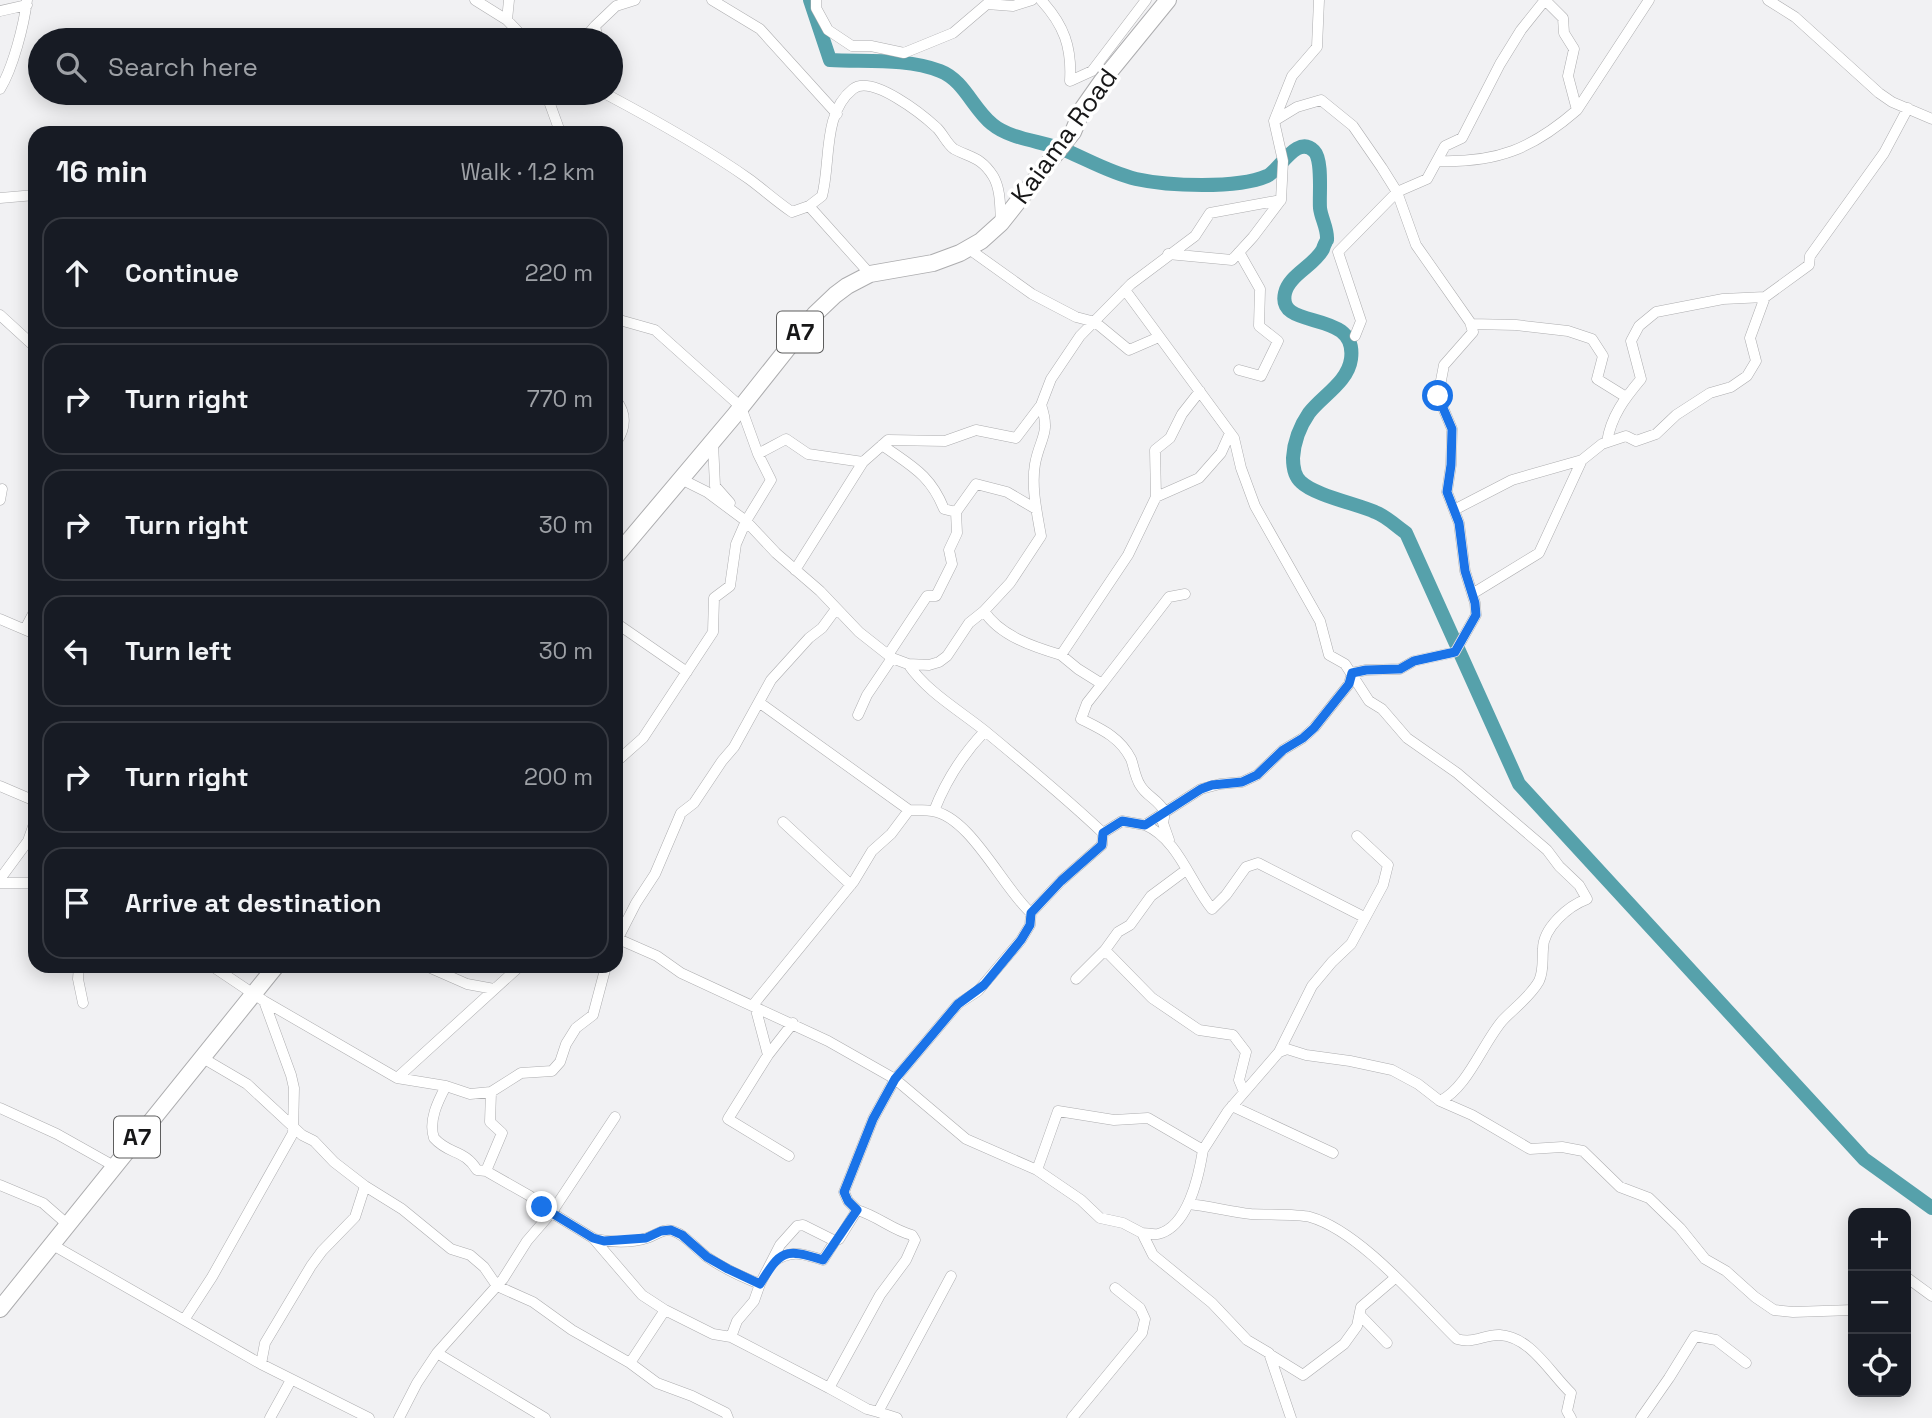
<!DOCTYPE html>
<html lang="en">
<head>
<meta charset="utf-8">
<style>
  body { margin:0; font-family:"Space Grotesk",sans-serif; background:#242831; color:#f1f3f6 }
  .controls { position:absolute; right:21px; bottom:21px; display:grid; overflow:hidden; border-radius:14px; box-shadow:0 4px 18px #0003 }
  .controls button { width:63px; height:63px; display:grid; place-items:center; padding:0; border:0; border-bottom:2px solid #363941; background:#171b24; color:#f1f3f6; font:35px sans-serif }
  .stop { position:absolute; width:21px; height:21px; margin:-16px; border:5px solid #1a73e8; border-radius:50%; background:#fff }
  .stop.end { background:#1a73e8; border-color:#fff; box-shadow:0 2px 7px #0008 }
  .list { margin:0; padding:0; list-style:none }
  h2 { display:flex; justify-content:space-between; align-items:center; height:91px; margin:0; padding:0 28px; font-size:30px }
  h2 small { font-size:23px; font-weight:400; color:#9ea1a6 }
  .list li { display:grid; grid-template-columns:46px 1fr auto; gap:21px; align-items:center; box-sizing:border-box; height:112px; margin:0 14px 14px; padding:0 14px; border:2px solid #363941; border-radius:21px }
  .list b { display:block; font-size:26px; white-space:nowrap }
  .list em { font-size:23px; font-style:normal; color:#9ea1a6 }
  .icon { flex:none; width:38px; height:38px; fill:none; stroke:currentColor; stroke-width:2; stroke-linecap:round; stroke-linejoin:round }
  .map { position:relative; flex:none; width:1932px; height:1418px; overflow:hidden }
  .search { position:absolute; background:#171b24; box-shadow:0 4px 18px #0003; left:28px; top:28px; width:595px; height:77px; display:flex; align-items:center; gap:18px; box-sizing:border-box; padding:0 24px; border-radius:38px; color:#9ea1a6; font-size:26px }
  .panel { position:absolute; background:#171b24; box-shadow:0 4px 18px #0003; left:28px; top:126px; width:595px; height:847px; border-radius:21px }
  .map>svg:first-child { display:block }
</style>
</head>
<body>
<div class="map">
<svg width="1932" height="1418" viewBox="0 0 1932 1418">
  <rect width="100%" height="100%" fill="#f1f1f3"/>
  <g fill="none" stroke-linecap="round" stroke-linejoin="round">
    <path stroke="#56a1ab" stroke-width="14" d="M810 0 830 60C865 62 907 58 940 71 964 80 973 109 992 124 1011 140 1044 141 1067 151 1090 161 1111 173 1136 179 1168 186 1237 189 1267 176 1280 170 1297 134 1314 151 1323 160 1319 195 1320 208 1321 218 1328 229 1327 240 1326 241 1323 248 1323 249 1314 266 1289 275 1285 293 1276 332 1358 307 1351 359 1348 382 1322 396 1309 413 1300 426 1294 442 1293 458 1293 467 1294 476 1301 482 1314 495 1357 504 1375 512 1386 516 1396 526 1406 533L1519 784 1864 1159 1932 1208"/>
    <g stroke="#adadaf" stroke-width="11">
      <path id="minor" d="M475 0 507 20 526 40
        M712 0 760 29 837 114
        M816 0V8L828 30 852 46H871L904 53 953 33 987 4 1013 6 1032 0
        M1041 0C1064 25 1072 47 1070 81L1092 71 1146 0
        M1768 0 1795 17 1879 93 1892 102 1932 119
        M0 11 27 5
        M507 20 509 0
        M595 26 616 6 635 0
        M583 40 595 26 598 40
        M0 89C13 68 24 25 27 0
        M546 93 559 129 566 133
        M604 93C653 119 704 147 749 179 764 190 777 202 792 212L809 206 822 196C831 164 822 113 853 89 872 74 923 115 937 128 943 134 947 144 954 149 971 158 981 157 993 176 1001 189 1000 208 1001 223
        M1577 110 1649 0
        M1437 161C1497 163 1532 149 1577 110L1568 76 1574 49 1564 33 1563 18 1545 0
        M0 198 35 195
        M809 206 870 274
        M969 249 1032 294 1076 317 1095 322 1129 350 1159 337
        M1168 254 1232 260 1253 237 1281 200
        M1125 290 1234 438 1241 468 1255 506 1320 621 1329 655 1345 664 1369 701 1382 709 1407 738 1457 773 1547 850 1559 866 1579 885 1587 899C1568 906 1543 928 1543 949 1542 961 1544 970 1539 981 1530 997 1514 1008 1502 1021 1482 1045 1467 1088 1440 1101
        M0 315 35 347
        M616 319 655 330 741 407 758 454 786 439 808 454 863 462
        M1471 324 1516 325 1568 331 1592 339 1603 356 1597 379 1626 397
        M1355 336 1361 321 1338 252 1397 192 1427 179 1445 146 1462 138 1500 64 1521 30 1545 0
        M1239 370 1261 376 1278 341 1259 326 1260 289 1239 252
        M616 400C627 414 626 428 616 443
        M1607 442C1611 416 1625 398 1641 379L1631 341 1639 326 1656 312 1723 299 1765 297 1809 265 1810 256 1884 153 1908 108
        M713 443 715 486 730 503
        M882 445C911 466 930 474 944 509L956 512 957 533 949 550 952 564 936 596H927L888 655
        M681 479 707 492 746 521 776 553 820 591 859 632 892 658 908 664 929 665 939 662 947 656 969 623 984 611 1010 583 1041 536C1037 513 1031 487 1035 464 1040 437 1051 434 1041 405L1051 379 1080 336 1131 284 1195 236 1210 213 1281 200 1283 161 1274 121 1292 76 1317 47 1319 0
        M1156 497 1155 450 1170 438 1182 414 1200 391
        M0 500 2 489
        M1454 510 1512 480 1582 460
        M956 512 976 484 1007 492 1036 509
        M795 570 863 462 888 440 945 441 976 430 1016 438 1041 405
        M1472 594 1539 553 1582 460 1602 444 1626 436 1636 441 1656 434 1676 415 1710 393 1731 387 1747 376 1756 361 1750 338 1765 297
        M984 611C1000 636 1034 647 1061 655L1128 555 1156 497 1199 478 1221 453 1230 433
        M0 619 35 634
        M616 623 687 672
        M25 629 35 610
        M1061 655 1078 669 1102 684 1169 597 1185 594
        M908 664C927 692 959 710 985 731 1025 764 1065 797 1103 833
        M1102 684 1087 703 1081 719C1101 729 1120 737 1131 759 1134 767 1135 777 1140 785 1147 797 1157 798 1165 812L1163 823 1169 840
        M760 703 909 810
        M858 715 867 695 892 658
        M616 762 643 738 713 632 714 598 730 586 736 544 746 521 771 480 758 454
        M0 786 35 801
        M934 811C946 780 962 755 985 731
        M783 822 851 885
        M1145 825C1178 839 1190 882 1212 909L1226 895 1246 867 1258 863 1364 917
        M0 879 28 841 35 821
        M0 883H35
        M616 938 657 956 681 973 828 1041 895 1079 966 1139 1037 1170 1058 1111 1114 1120 1148 1118 1203 1150 1228 1111 1279 1052 1287 1049 1306 1055 1350 1061 1392 1070 1418 1084 1440 1101 1472 1115 1530 1149 1562 1147 1583 1151 1620 1187 1649 1198 1680 1228 1705 1259 1726 1271 1755 1297 1774 1310 1793 1312 1853 1310
        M616 942 636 903 655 874 681 813 694 803 722 761 734 747 771 680 809 638 822 628 836 609
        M1105 950 1118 932 1130 925 1151 896 1186 870
        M79 966 78 979 83 1003
        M212 966 264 1001 397 1078 446 1086 470 1094 491 1092 490 1122 502 1133 486 1171 530 1196 534 1202 593 1238 642 1295 665 1310 630 1363 657 1383 692 1396 726 1413 728 1418
        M426 966 467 984 494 989
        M1076 979 1105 950 1152 998 1199 1030 1233 1035 1246 1052 1239 1080 1244 1092
        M264 1001 291 1075 294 1088 293 1133 212 1277 184 1320 261 1364 369 1418
        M753 1005 854 881 872 851 891 834 909 810C916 810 924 810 932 811 970 816 1003 888 1031 913L1061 881 1102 845 1103 833 1122 821 1145 825 1201 789 1220 784 1242 782 1257 775 1283 750 1303 738 1314 728 1349 684 1352 673 1366 670 1400 669 1414 661 1455 652 1476 615 1475 603 1465 571 1459 523 1447 492 1451 465 1452 429 1438 396 1444 365 1473 332 1470 322 1416 245 1397 192 1382 168 1353 126 1321 100 1297 107 1274 121
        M755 1006 768 1055
        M1279 1052 1312 986 1332 962 1351 944 1383 885 1388 865 1357 836
        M201 1057 247 1084 302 1135 314 1141 334 1162 365 1186 355 1217 322 1251 311 1266 265 1343 261 1364
        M397 1078 520 966
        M446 1086C438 1101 428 1121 434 1138 449 1155 464 1149 477 1170L486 1171
        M491 1092 521 1073 552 1071 560 1062 566 1044 576 1028 593 1015 606 966
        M1232 1106 1333 1153
        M0 1108 57 1134 114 1166
        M789 1156 728 1119 768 1055 793 1023
        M1037 1170 1081 1200 1100 1218 1123 1223 1142 1233 1153 1255 1212 1303 1247 1340 1269 1353 1291 1418
        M0 1185 43 1203 67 1224
        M365 1186 402 1209 451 1249 470 1255 484 1267 497 1286 533 1302 572 1330 630 1363
        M1188 1204C1210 1206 1230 1212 1251 1214 1266 1215 1298 1214 1310 1217 1360 1231 1420 1303 1457 1339 1475 1344 1484 1334 1500 1335 1531 1337 1550 1373 1571 1393L1567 1411 1571 1418
        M857 1210 848 1201 844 1192 873 1119 895 1079 958 1004 978 991 1021 940 1030 925 1031 913
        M1142 1233C1146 1233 1154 1235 1158 1234 1188 1227 1199 1175 1203 1150
        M594 1239C610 1242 631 1243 647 1238 657 1235 662 1228 673 1231 686 1235 696 1249 707 1257 723 1268 742 1277 760 1284L754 1301 737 1321 731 1337 713 1334 665 1310
        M51 1244 184 1320
        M774 1261C793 1249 803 1254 823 1260L835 1241
        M1906 1277 1932 1296
        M1361 1316 1387 1343
        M731 1337 829 1388 880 1295 906 1260 915 1240 912 1235C892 1230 878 1216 857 1210L839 1239 835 1241 803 1225 797 1226 780 1245 760 1284
        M437 1353 545 1418
        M1269 1354 1303 1375 1344 1344 1357 1326 1361 1307 1395 1278
        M829 1388 867 1409 878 1412 951 1276
        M878 1412 897 1418
        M270 1418 291 1380
        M399 1418 417 1383 437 1353 503 1279 527 1241 552 1212 615 1117
        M1072 1418 1142 1333 1145 1319 1140 1308 1115 1288
        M1641 1418 1669 1378 1695 1336 1716 1340 1746 1363"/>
    </g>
    <g stroke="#adadaf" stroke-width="18">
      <path id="trunk" d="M616 556 734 416 815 314 835 295 847 286 870 274 933 263 960 253 981 241 1001 223 1073 132 1083 108 1102 81 1168 0
        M0 1309 276 966"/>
    </g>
    <use href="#minor" stroke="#fff" stroke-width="10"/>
    <use href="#trunk" stroke="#fff" stroke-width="16"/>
  </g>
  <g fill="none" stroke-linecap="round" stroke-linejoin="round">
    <path stroke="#1a73e8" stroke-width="9" d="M542 1207 593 1238 604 1241 646 1238 661 1231 671 1230 682 1235 707 1257 728 1269 760 1284C781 1250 784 1248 823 1260L857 1210 848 1201 844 1192 873 1119 895 1079 958 1004 984 985 1021 940 1030 925 1031 913 1061 881 1102 845 1103 833 1122 821 1145 825 1201 789 1212 785 1242 782 1257 775 1283 750 1303 738 1314 728 1349 684 1352 673 1366 670 1400 669 1414 661 1455 652 1476 615 1475 603 1465 571 1459 523 1447 492 1451 465 1452 429 1438 396"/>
  </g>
  <g text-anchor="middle" stroke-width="7" stroke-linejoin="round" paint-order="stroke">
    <g fill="#fff" stroke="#5d5d5d" stroke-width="2">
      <rect x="777" y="311.5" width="46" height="41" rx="5"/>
      <rect x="114" y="1116.5" width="46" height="41" rx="5"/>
    </g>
    <g font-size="24" font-weight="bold" fill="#171718">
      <text x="800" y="340">A7</text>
      <text x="137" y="1145">A7</text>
    </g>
    <g font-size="26" fill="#171718" stroke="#fff">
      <text transform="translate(1064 136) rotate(-54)" y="9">Kaiama Road</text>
    </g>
  </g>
</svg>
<div class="controls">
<button>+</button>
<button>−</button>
<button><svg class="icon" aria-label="locate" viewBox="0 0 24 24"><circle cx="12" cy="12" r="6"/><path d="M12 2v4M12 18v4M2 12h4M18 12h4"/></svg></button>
</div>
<div class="stop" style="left:1438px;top:396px"></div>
<div class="stop end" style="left:542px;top:1207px"></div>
<div class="search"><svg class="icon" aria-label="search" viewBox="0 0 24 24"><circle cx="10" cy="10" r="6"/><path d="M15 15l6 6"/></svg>Search here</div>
<section class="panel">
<h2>16 min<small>Walk · 1.2 km</small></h2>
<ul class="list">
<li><svg class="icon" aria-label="ahead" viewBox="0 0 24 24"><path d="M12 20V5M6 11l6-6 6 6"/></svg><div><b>Continue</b></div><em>220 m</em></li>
<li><svg class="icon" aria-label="right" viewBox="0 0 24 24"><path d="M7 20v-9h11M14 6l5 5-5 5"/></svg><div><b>Turn right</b></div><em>770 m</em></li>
<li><svg class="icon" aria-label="right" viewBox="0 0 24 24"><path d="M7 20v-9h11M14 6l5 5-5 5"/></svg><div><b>Turn right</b></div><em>30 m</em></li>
<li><svg class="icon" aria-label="left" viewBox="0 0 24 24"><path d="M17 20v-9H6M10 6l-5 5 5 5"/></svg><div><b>Turn left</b></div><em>30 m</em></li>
<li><svg class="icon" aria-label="right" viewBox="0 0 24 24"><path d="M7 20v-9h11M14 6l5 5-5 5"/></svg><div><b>Turn right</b></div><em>200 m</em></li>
<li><svg class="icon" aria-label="arrive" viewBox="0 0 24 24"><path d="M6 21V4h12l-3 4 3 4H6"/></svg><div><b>Arrive at destination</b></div></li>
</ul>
</section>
</div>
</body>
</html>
